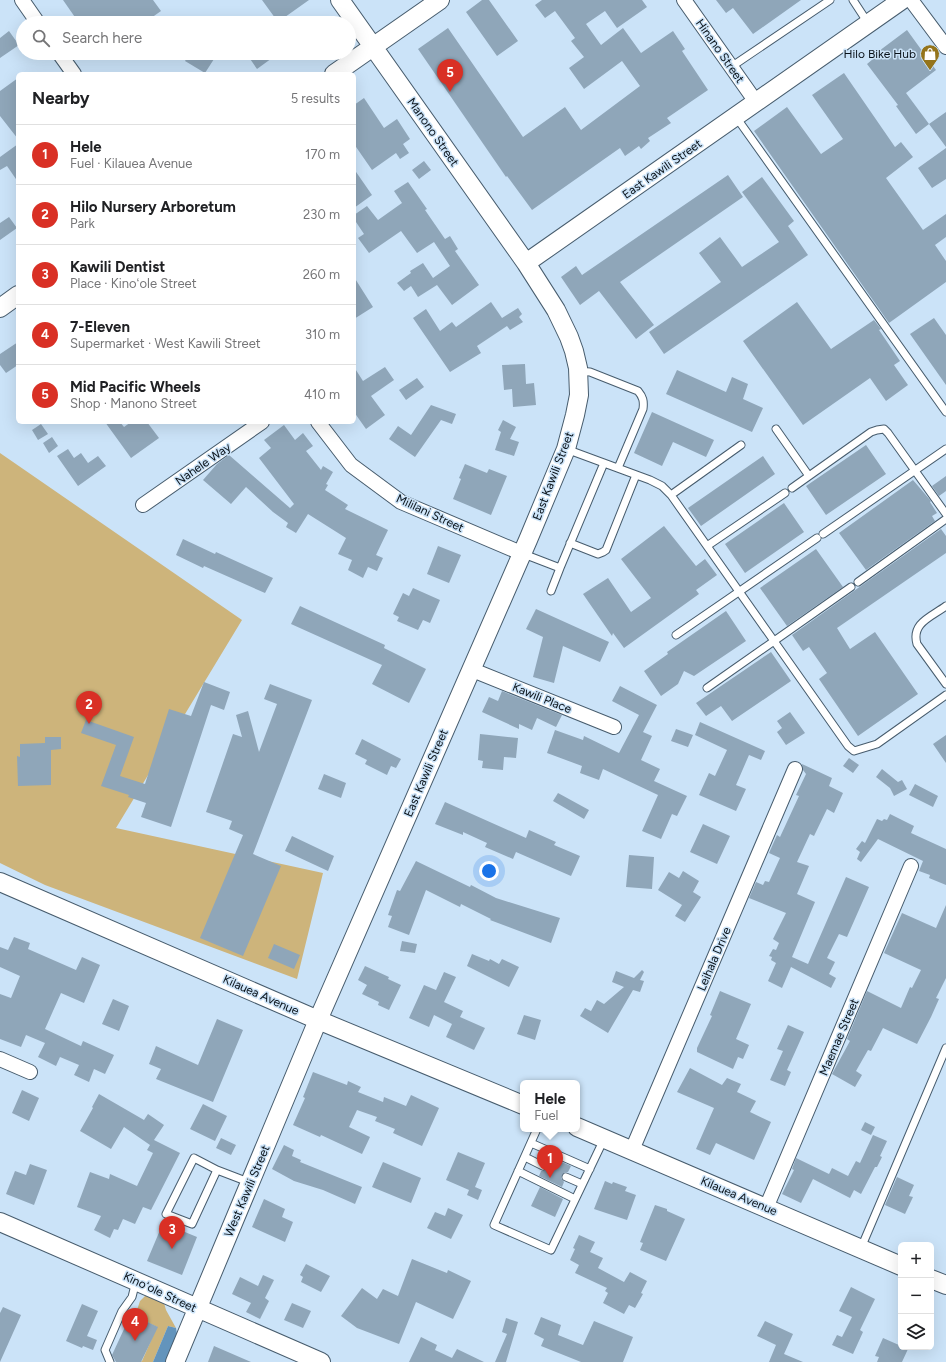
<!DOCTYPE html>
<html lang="en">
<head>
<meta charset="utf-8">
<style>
  body { margin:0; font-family:Figtree,sans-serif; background:#f2f2f2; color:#202124 }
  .controls { position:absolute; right:12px; bottom:12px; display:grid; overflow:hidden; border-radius:6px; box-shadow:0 4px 16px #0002 }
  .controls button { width:36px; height:36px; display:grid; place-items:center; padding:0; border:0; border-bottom:1px solid #e0e0e0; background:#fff; color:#202124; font:20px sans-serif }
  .you { position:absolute; left:489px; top:871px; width:14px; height:14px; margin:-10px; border:3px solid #fff; border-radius:50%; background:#1a73e8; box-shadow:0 0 0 6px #1a73e833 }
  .badge { display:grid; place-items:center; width:26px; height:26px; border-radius:50%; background:#d93025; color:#fff; font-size:13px; font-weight:700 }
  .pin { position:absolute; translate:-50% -33px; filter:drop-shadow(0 1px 2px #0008) }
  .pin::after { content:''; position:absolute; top:21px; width:14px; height:12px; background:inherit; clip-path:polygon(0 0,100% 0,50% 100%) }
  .popup { position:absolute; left:520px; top:1080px; width:60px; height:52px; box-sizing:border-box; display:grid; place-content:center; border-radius:6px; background:#fff; filter:drop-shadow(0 1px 3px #0005); font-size:13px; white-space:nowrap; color:#757577 }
  .popup b { font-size:15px; color:#202124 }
  .popup::after { content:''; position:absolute; left:50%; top:100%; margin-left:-8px; border:8px solid transparent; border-top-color:#fff }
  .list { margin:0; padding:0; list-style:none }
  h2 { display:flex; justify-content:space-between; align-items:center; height:52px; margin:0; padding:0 16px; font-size:17px }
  h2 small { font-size:13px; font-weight:400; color:#757577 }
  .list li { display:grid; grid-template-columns:26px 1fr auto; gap:12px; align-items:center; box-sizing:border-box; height:60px; padding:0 16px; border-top:1px solid #e0e0e0 }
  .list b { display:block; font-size:15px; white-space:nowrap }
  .list p { margin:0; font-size:13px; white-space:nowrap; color:#757577 }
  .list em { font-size:13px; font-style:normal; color:#757577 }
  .icon { flex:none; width:22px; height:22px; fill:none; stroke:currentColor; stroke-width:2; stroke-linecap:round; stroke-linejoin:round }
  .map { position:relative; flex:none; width:946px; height:1362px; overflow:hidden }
  .search { position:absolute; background:#fff; box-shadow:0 4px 16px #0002; left:16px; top:16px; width:340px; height:44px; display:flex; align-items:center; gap:10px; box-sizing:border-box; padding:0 14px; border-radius:22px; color:#757577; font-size:15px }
  .panel { position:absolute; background:#fff; box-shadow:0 4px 16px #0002; left:16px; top:72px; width:340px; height:352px; border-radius:6px }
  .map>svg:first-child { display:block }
</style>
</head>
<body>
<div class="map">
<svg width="946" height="1362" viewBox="0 0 946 1362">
  <rect width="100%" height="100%" fill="#cbe3f8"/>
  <path fill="#cdb47b" d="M0 453 242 620 116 828 323 873 297 979 45 885 0 863Z
    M147 1294 164 1303 166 1310 176 1328 168 1326 153 1362H140L142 1361 157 1327 135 1316 140 1301Z"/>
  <path fill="#6394bc" d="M168 1326 176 1328 177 1334 166 1362H153Z"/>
  <path fill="#8fa6b9" d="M63 0H153L161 11 144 23H79Z
    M262 0H309L278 22Z
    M482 0H489L518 41 497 56 466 12Z
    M542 0H642L647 7 617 28 605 11 586 24 601 45 623 28 641 53 673 31 685 49 682 51 708 90 667 118 671 123 648 138 650 141 641 149 639 146 625 156 620 148 532 210 507 176 506 177 418 49 448 28 523 137 565 107 581 130 640 86 622 61 584 89 569 68 584 57 571 41 575 38 555 11 545 18 535 5Z
    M716 0H801L753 34 733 8 726 13Z
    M907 30 936 70 906 93 929 124 916 134 896 106 898 105 867 64 873 59 871 57Z
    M9 31 19 45 0 58V38Z
    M190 53H203L214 59 205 73 185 61Z
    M246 53H279L257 69Z
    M844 73 895 147 901 142 913 157 886 178 923 230 946 214V237L935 245 946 261V282L889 323 754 131 787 107 821 154 843 139 812 95Z
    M18 78V139L0 116V91Z
    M364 98 384 128 397 119 410 139 403 144 409 153 400 159 396 153 372 170 354 144V105Z
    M946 112V147L929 124Z
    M18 144V182L7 166 0 170V157Z
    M946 148V179L932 188 918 168Z
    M424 161 431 170 419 179 412 170Z
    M354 169 372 195 354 208Z
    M728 175 743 197 620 282 654 325 636 339 599 291 580 305 561 277 576 266 582 275Z
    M762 177 794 221 788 226 808 255 664 354 649 332 721 282 699 253 720 237 742 267 779 242 742 192Z
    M408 182 427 209 425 210 445 239 450 236 458 249 455 251 479 285 452 305 437 285 418 297 411 286 404 291 397 283 411 273 410 271 423 263 433 278 450 266 434 242 417 253 401 231 369 253 358 238 364 234 354 219V215L367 206 378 220 402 203 394 191Z
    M9 217 17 228 0 240V223Z
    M354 277 373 307 354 319Z
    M491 302 502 318 518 308 522 314 519 317 523 322 510 330 507 326 477 346 481 353 450 372 413 318 426 309 440 331 452 322 456 327Z
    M797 302 831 349 874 320 881 329 879 330 900 361 894 365 908 385 886 401 870 378 803 425 743 341Z
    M934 318 946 335V385L910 334Z
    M18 342V365L6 373 0 365V354Z
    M525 364 526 384 534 383 536 405 513 407 512 389 504 390 502 365Z
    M354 367 363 381 385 367 394 380 371 396 385 415 366 429 354 412Z
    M677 370 726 392 732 377 748 384 743 399 763 408 752 432 666 394Z
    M417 378 424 387 406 400 399 390Z
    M431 405 456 414 452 424 441 420 415 457 389 439 398 426 411 435Z
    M652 412 714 440 706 457 673 442 662 466 634 453Z
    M503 420 516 427 510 439 519 442 514 456 495 450 501 432 498 430Z
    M105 422H120L124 427 131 422H147L159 438 131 458Z
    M41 424 48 434 38 440 32 430Z
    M284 425 295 440 303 433 313 446 306 451 321 470 323 466 333 472 326 484 328 485 325 490 348 505 345 509 388 530 376 555 383 558 377 571 368 567 363 578 348 570 352 560 338 554 346 538 308 514 296 533 286 527 288 523 273 512 246 487 231 504 203 480 217 464 229 455 290 508 294 504 259 458 271 448 264 440Z
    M52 437 58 446 49 453 43 443Z
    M866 445 886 474 826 515 806 486Z
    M68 449 74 458 81 453 88 463 98 456 106 466 78 486 57 456Z
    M763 456 775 474 701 526 688 508Z
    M465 464 487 473 489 469 507 476 491 515 453 499 461 479 459 478Z
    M946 476V491L939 496 932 486Z
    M913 480 931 501 930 502 937 513 932 516 935 521 866 570 839 533Z
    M784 503 804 532 745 573 725 544Z
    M664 526 696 566 705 559 717 575 696 590 699 594 624 648 613 633 612 636 583 594 608 578 631 612 651 598 621 559Z
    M941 529 946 536V553L837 628 850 649 875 632 918 694 858 736 819 679 827 673 809 647 803 651 792 635Z
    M183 539 215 554 216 552 273 578 265 593 204 566 203 568 176 555Z
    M438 546 461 555 449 583 427 574Z
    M816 549 843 587 787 626 760 588Z
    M413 588 440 600 430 623 423 620 418 630 397 621 399 617 393 614 403 593 409 596Z
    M300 606 385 645 384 648 426 669 409 703 372 684 382 665 291 624Z
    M536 609 609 642 600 662 563 646 554 683 533 677 543 637 526 629Z
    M726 611 746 641 694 676 684 671 678 684 661 696 644 671 668 654 667 652Z
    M771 652 791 681 732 721 721 706 706 716 696 703Z
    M204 682 230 692 224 710 211 705 171 827 141 817 146 803 128 797 129 795 101 786 116 745 81 733 86 720 134 737 120 776 145 784 169 709 191 716Z
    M270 684 312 700 253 854 281 866 243 956 200 938 243 835 229 829 232 821 206 812 233 734 242 737 236 715 248 711 259 752 277 704 264 699Z
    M620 686 657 705 643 732 652 736 641 760 660 769 654 781 687 796 677 816 672 814 661 839 642 831 658 795 603 769 599 780 580 773 582 766 547 753 555 730 583 740 584 736 619 753 639 715 612 701Z
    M502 691 562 715 556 727 537 718 532 730 519 724V729L482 712 489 697 498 701Z
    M790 712 805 733 786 745 777 732 782 728 777 721Z
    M700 722 765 751 761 760 749 755 736 785 746 789 736 811 699 795 709 773 715 776 727 750 695 735Z
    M676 729 693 735 688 747 671 741Z
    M480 734 518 738 516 758 504 757 503 770 482 768 483 761 478 760Z
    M946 735V763L933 744Z
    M45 737H61V749L51 750V785L18 786 17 756 20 757V744L45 743Z
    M362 739 401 759 396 768 391 766 387 775 365 764 367 760 355 754Z
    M849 758 859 765 853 773 843 766Z
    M802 764 832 778 829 786 843 793 834 813 827 809 814 836 810 834 797 862 809 866 797 894 815 902 792 957 808 964 846 877 869 887 847 937 839 934 827 958 835 962 829 974 836 978 831 988 791 967 782 988 768 981 776 963 771 960 772 957 769 956 773 949 776 950 779 943 773 939 786 913 749 898 756 882 763 885 765 881 769 882 780 858 769 853 777 835 780 837 799 796 796 795 806 774 803 770Z
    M882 769 898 782 902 780 907 789 894 796 890 788 876 777Z
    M324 774 346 783 341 798 318 789Z
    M915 784 938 796 933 807 909 795Z
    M558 793 589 810 584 819 553 801Z
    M445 802 526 838 529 830 556 842 554 845 580 856 571 876 516 852 513 859 485 847 487 843 463 832V835L435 824Z
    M890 814 914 826 911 833 946 849V885L929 878 930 875 919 871 923 861 878 839 861 862 857 859 860 852 856 849 862 841 865 843 877 819 882 821 884 819 887 820Z
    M703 824 730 836 717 864 690 852Z
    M292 836 334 856 328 871 285 851Z
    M629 855 654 857 652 889 626 887Z
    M416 861 470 887 471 885 496 898 560 918 551 943 490 920 491 919 461 904 460 907 426 890 409 935 388 927 392 916 388 915 397 890 400 891Z
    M683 871 699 881 693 892 701 897 685 922 675 916 682 905 658 890 669 872 679 878Z
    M946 905V978L936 998 939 999 931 1017 917 1044 883 1028 871 1051 868 1050 856 1071 862 1075 855 1087 832 1074 850 1041 847 1039 867 991 901 1008 910 987 912 988 921 970 884 953 902 913 936 928Z
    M14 937 30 943 28 949 76 970 82 957 100 965 84 1003 61 993 45 1029 81 1046 83 1041 114 1055 105 1074 94 1069 89 1082 74 1075 79 1065 60 1057 56 1066 38 1057 45 1043 26 1035 21 1047 0 1039V994L11 998 20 976 0 967V947L8 950Z
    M402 941 417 944 415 953 400 951Z
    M274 944 300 955 294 969 268 958Z
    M472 954 489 961 490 959 499 964 502 959 519 967 509 987 467 966Z
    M365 966 389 977 388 979 401 985 389 1010 378 1005 379 1002 362 994 367 985 358 980Z
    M642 970 644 972 640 980 644 981 640 992 633 990 608 1033 580 1016 585 1008 591 1011 597 1000 604 1004 624 987 612 982 616 971 634 978Z
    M444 972 456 977 444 1002 463 1011 460 1017 485 1028 474 1050 446 1037 452 1024 434 1015 429 1027 409 1018 424 985 436 990Z
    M720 991 751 1004 736 1039 749 1045 743 1059 738 1057 733 1069 697 1052V1048L712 1016 710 1015Z
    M113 999 129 1006 119 1031 102 1024Z
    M524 1015 541 1020 535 1040 517 1034Z
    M217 1019 243 1030 213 1102 156 1079 161 1069 149 1064 156 1046 198 1065Z
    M788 1025 804 1032 787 1070 791 1072 785 1086 770 1080 783 1051 777 1049Z
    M690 1068 722 1085 727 1078 741 1084 737 1092 756 1101 750 1112 771 1122 754 1160 716 1143 710 1155 696 1149 714 1108 677 1092Z
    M313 1072 347 1085 348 1081 361 1087 358 1092 383 1102 384 1097 406 1106 411 1095 439 1108 422 1146 393 1133 395 1129 375 1121 377 1117 357 1110 349 1127 370 1137 362 1154 321 1135 320 1137 293 1125 305 1098 303 1097Z
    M22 1090 39 1098 29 1121 12 1113Z
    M99 1094 144 1120 148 1114 164 1125 154 1140 180 1153 151 1210 143 1207 135 1224 123 1219 118 1230 114 1229 110 1238 94 1230 101 1216 77 1207 90 1172 109 1179 110 1174 137 1186 153 1153 147 1150 150 1145 124 1127 111 1149 80 1131 93 1108 92 1107Z
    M203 1104 227 1116 215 1141 190 1129Z
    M865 1122 875 1127 871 1135 861 1130Z
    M873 1135 887 1141 880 1156 882 1157 877 1167H875L861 1194 854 1190 850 1198 813 1179 801 1203 782 1194 794 1170 792 1169 796 1158 829 1174 832 1168 848 1176 856 1161 860 1163Z
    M221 1138 236 1145 231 1155 216 1148Z
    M284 1145 294 1150 292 1156 301 1160 300 1162 362 1187 355 1204 323 1190 294 1181 272 1169Z
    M458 1152 485 1163 475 1187 482 1190 478 1200 467 1195 469 1190 446 1180Z
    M548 1156 571 1166 568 1172H565L562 1175 561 1178 564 1182 562 1187 539 1176 541 1171 545 1170 548 1168 547 1164 545 1161Z
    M383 1162 421 1178 411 1203 372 1187Z
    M30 1164 47 1170 34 1205 6 1194 15 1171 26 1175Z
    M897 1177 914 1185 909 1196 913 1197 905 1214 885 1205Z
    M605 1181 612 1184 613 1182 627 1187 625 1191 636 1195 627 1220 594 1209Z
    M540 1187 563 1199 555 1217 531 1206Z
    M264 1199 285 1209 282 1217 293 1222 285 1242 252 1227Z
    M655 1205 667 1209V1211L685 1219 666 1261 640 1250 643 1243 640 1242Z
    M448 1208 463 1215 451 1239 427 1228 435 1212 445 1216Z
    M163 1223 197 1237 182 1275 147 1261Z
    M579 1235 595 1242 590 1252 603 1258 598 1268 624 1282 630 1272 647 1281 641 1293 643 1294 635 1308 629 1305 624 1314 603 1303 608 1293 605 1291 607 1288 575 1273 579 1265 570 1260 575 1249 573 1248Z
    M412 1259 447 1273 448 1270 471 1281 453 1319 416 1302 399 1344 357 1328 341 1316 362 1288 377 1299 383 1289 398 1296Z
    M306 1264 330 1276 321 1292 301 1282 303 1277 300 1275Z
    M263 1275 274 1280 265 1298 269 1301 260 1319 246 1312 251 1303 232 1294 240 1277 258 1286Z
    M851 1287 875 1299 860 1330 863 1332 853 1354 832 1345 837 1335 842 1337 852 1317 839 1311Z
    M292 1303 311 1311 303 1328 284 1320Z
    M82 1304 98 1311 87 1336 97 1340 93 1350 83 1346 82 1348 66 1341Z
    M3 1307 21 1315 0 1362V1313Z
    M131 1314 158 1327 141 1362H116L112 1355Z
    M541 1317 561 1325 558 1335 583 1345 594 1321 633 1337 623 1362H581L541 1346 544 1339 534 1334Z
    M506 1318 518 1322 506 1362H495L507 1334 502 1332Z
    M765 1321 793 1334 784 1354 803 1362H769L776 1345 757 1336Z
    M421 1337 437 1345 435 1350 452 1358 457 1349 484 1362H409Z
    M883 1338 908 1349 902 1362H877L879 1357 875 1356Z
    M214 1346 251 1362H208Z"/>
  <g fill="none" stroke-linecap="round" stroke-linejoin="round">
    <g stroke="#475c6d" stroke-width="9">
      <path id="service" d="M853 0 868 23
        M731 67 830 0
        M736 117 946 412
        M578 371 590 372 638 391C643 397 644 401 643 409L618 468
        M776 429 809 476
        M566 449 650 480 662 486 671 495 848 746 854 751 877 744 946 695
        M792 488 871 432 877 430 884 429 888 433 946 514
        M671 495 741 445
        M823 534 946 449
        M570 543 598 554 603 552 606 550 636 475
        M707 546 785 493
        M521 553 560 568 551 591
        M560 568 604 463
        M858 582 946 519
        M946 606C931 617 911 623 917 644L946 684
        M676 635 817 538
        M707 688 851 587
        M537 1129 494 1225 551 1250 604 1139
        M531 1143 590 1169
        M525 1157 543 1166
        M194 1158 217 1170 192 1224 166 1214Z
        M217 1170 251 1183
        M518 1171 575 1199
        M566 1177 582 1184
        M861 1248 946 1048
        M110 1362 105 1350 122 1311 132 1297 136 1281"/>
    </g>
    <g stroke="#475c6d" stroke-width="16">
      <path id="minor" d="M22 0 38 23
        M684 0 756 102
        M911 0 946 47
        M59 53 74 74
        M318 422 351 465 401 502 521 553
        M143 505 262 422
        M470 669 614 727
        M0 1059 30 1072
        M632 1150 795 769
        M766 1208 911 866"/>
    </g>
    <g stroke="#475c6d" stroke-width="20">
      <path id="tertiary" d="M334 74 440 0
        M526 263 902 0
        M0 308 18 295
        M0 882 318 1020 523 1105
        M577 1127 901 1266
        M0 1222C107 1268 213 1316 321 1362
        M931 1279 946 1285
        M175 1362 318 1020 528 540 566 449 575 415 579 395 578 368 574 351 569 337 556 310 526 263 340 0"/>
    </g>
    <use href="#service" stroke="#fff" stroke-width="7"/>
    <use href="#minor" stroke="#fff" stroke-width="14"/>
    <use href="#tertiary" stroke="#fff" stroke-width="18"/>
  </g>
  <defs>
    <g id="shop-pin" transform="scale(1)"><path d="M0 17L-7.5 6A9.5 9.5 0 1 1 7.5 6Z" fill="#94741b" stroke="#cbe3f8"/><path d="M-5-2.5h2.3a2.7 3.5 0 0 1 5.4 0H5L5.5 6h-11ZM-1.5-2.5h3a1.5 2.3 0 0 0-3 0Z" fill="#fff"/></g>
  </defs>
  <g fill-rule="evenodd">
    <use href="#shop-pin" x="930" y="54"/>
  </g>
  <g text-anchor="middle" stroke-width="3" stroke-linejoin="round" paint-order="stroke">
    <g font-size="12" fill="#081017" stroke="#cbe3f8">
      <text transform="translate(720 51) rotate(55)" y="4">Hinano Street</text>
      <text transform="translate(433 132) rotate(55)" y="4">Manono Street</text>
      <text transform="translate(662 169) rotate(-35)" y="4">East Kawili Street</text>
      <text transform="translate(203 464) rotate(-35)" y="4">Nahele Way</text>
      <text transform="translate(553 476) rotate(-69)" y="4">East Kawili Street</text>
      <text transform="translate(430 513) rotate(25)" y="4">Mililani Street</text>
      <text transform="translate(542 698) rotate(22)" y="4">Kawili Place</text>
      <text transform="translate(426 773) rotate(-67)" y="4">East Kawili Street</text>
      <text transform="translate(714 959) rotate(-67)" y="4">Leihala Drive</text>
      <text transform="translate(261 995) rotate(24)" y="4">Kilauea Avenue</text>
      <text transform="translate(839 1037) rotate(-67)" y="4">Maemae Street</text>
      <text transform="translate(247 1191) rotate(-67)" y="4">West Kawili Street</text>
      <text transform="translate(739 1196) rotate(23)" y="4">Kilauea Avenue</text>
      <text transform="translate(160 1292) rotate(25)" y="4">Kinoʻole Street</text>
    </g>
    <g font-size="12" fill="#081017" stroke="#cbe3f8" text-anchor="end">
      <text x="916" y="58">Hilo Bike Hub</text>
    </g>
  </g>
</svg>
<div class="controls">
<button>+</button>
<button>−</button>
<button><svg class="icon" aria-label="layers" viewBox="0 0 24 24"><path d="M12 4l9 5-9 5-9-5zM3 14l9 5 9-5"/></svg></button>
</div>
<div class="you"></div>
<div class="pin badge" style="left:550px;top:1178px">1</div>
<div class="popup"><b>Hele</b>Fuel</div>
<div class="pin badge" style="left:89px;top:724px">2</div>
<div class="pin badge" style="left:172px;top:1249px">3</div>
<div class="pin badge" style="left:135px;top:1341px">4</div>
<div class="pin badge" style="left:450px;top:92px">5</div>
<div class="search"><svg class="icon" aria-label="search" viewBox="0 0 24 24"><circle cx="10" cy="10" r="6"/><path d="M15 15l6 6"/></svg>Search here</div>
<section class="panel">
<h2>Nearby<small>5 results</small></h2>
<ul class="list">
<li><span class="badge">1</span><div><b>Hele</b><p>Fuel · Kilauea Avenue</p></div><em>170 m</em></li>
<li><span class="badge">2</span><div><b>Hilo Nursery Arboretum</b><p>Park</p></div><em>230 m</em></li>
<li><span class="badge">3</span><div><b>Kawili Dentist</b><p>Place · Kinoʻole Street</p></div><em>260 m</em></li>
<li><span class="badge">4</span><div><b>7-Eleven</b><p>Supermarket · West Kawili Street</p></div><em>310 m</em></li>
<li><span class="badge">5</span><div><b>Mid Pacific Wheels</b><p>Shop · Manono Street</p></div><em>410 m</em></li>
</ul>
</section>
</div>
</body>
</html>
